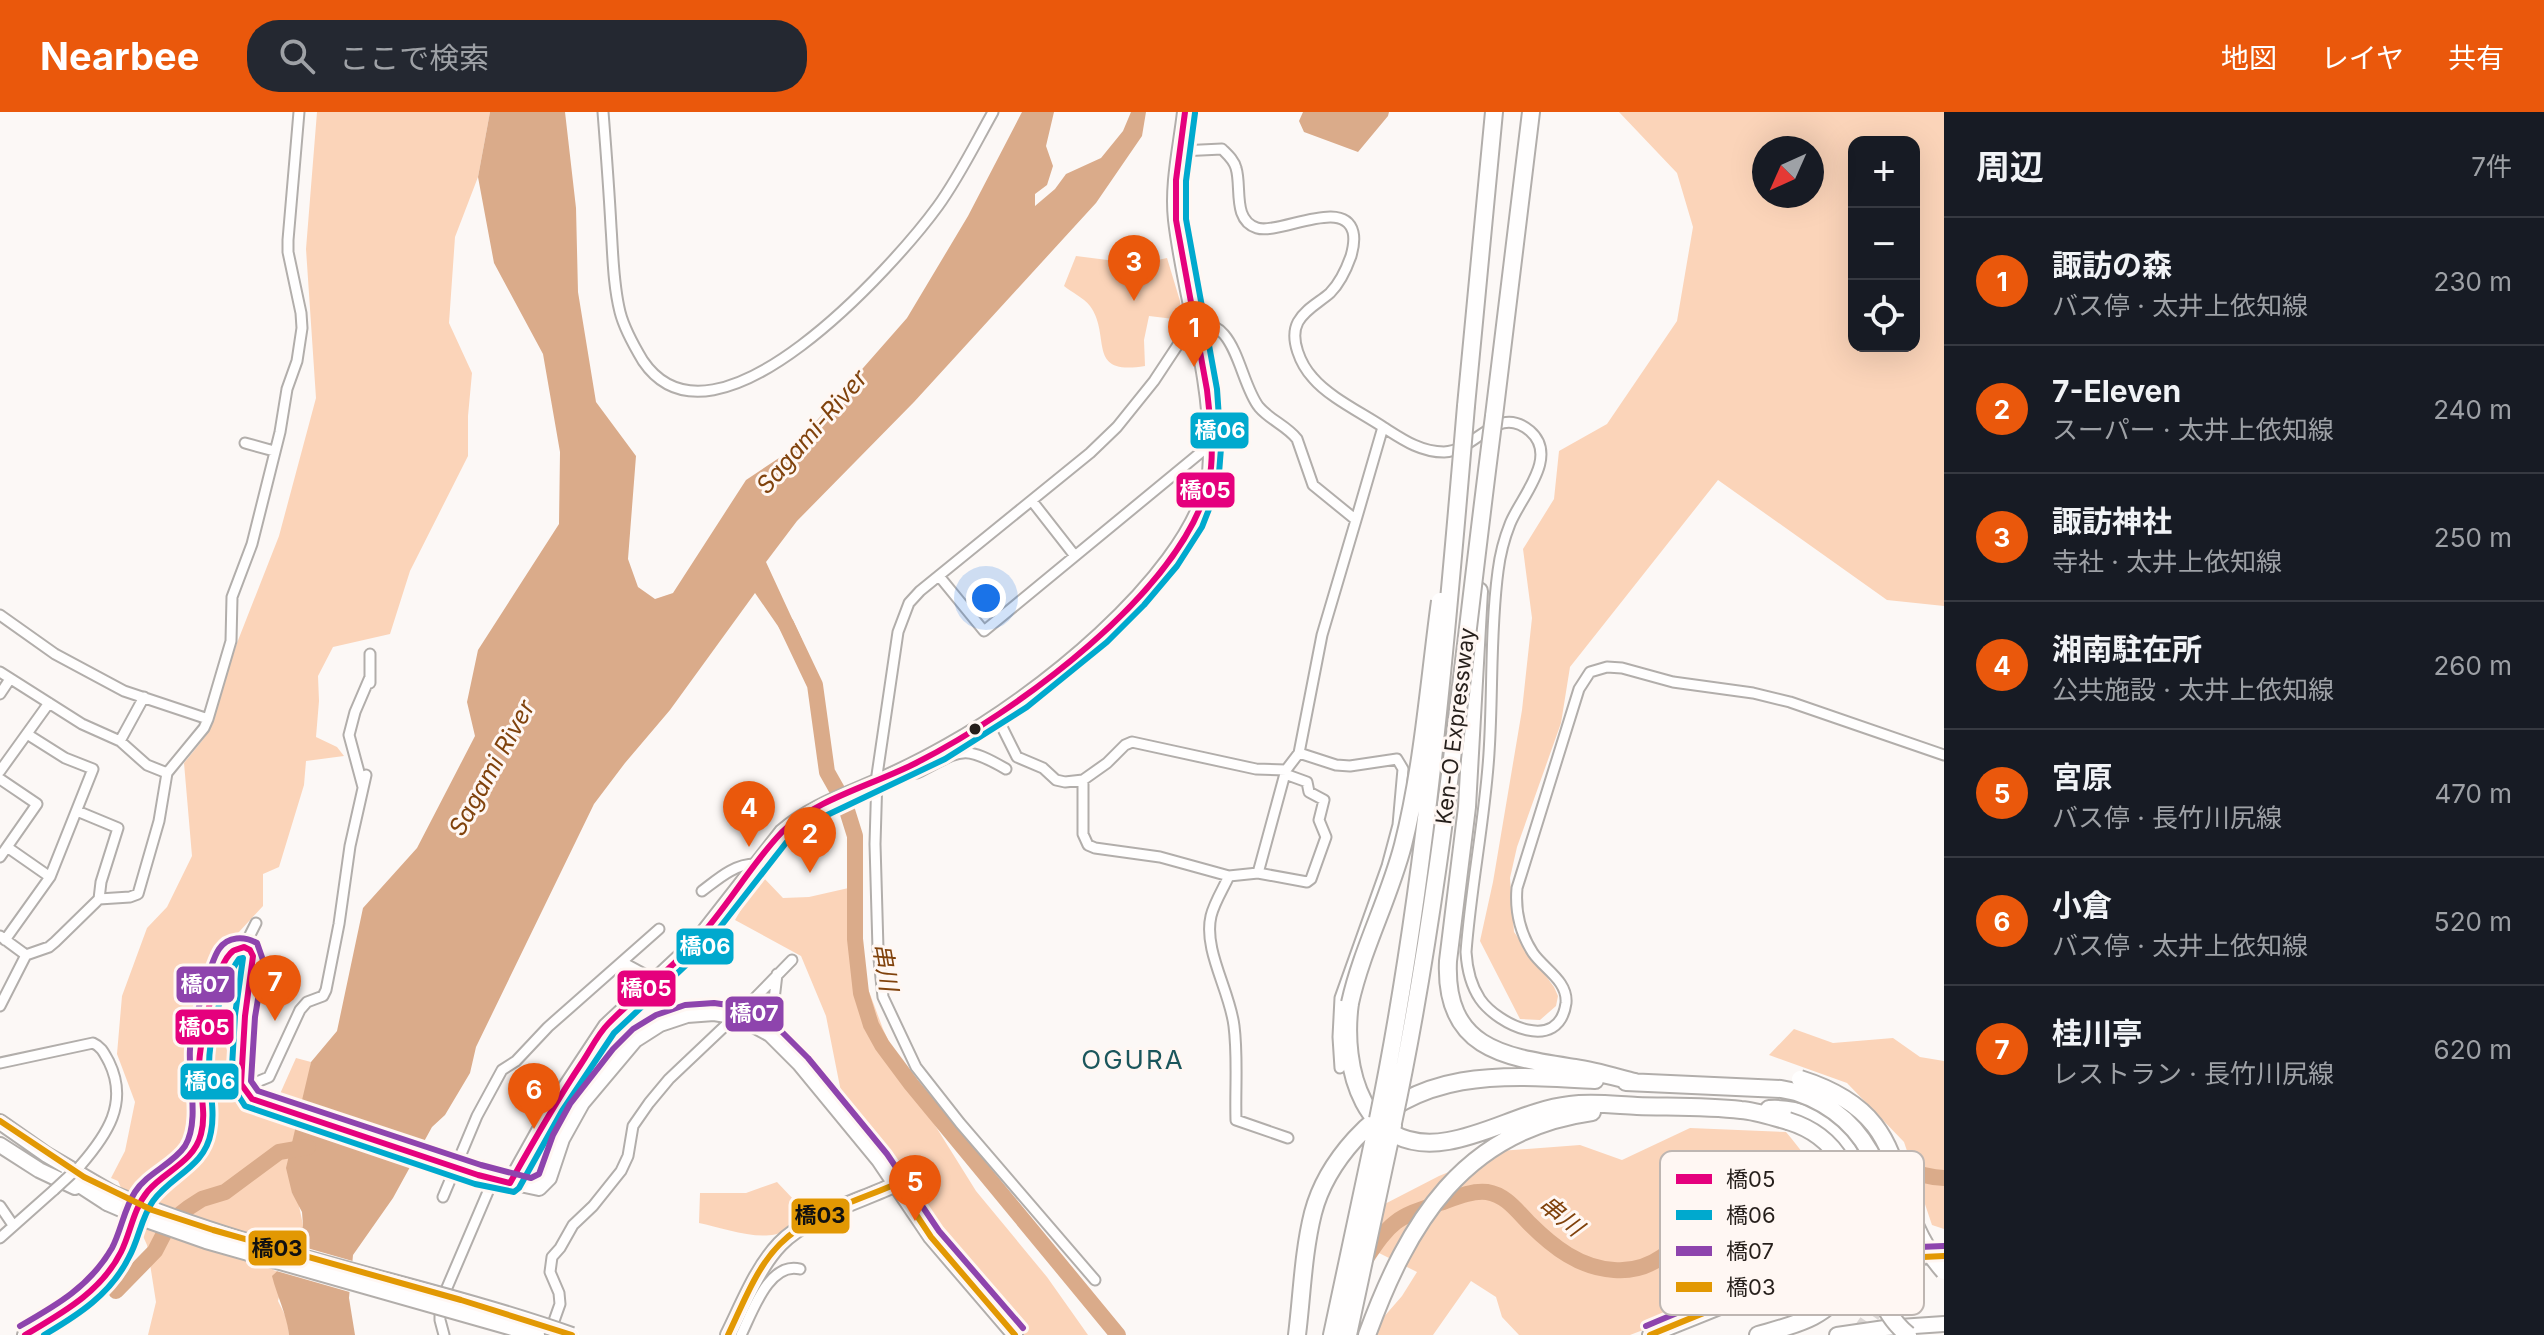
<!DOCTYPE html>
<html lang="ja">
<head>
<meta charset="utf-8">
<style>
  body { margin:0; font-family:Inter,"Noto Sans JP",sans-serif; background:#242831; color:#f1f3f6 }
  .controls { position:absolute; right:24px; top:24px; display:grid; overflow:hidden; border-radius:16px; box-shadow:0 8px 32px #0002 }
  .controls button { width:72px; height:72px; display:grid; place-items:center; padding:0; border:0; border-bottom:2px solid #363941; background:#171b24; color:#f1f3f6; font:40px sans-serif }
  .compass { position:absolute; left:1752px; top:24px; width:72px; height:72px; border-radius:50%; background:#171b24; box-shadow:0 8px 32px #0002; rotate:225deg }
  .you { position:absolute; left:986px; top:486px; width:28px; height:28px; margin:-20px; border:6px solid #fff; border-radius:50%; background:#1a73e8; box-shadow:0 0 0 12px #1a73e833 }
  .badge { display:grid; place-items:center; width:52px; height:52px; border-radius:50%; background:#ea580c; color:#fff; font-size:26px; font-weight:700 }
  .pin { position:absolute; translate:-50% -66px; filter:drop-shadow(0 2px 4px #0008) }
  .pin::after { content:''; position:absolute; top:42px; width:28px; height:24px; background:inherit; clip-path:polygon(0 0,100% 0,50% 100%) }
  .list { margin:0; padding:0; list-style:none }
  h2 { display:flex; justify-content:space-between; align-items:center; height:104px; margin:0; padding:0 32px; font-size:34px }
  h2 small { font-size:26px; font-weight:400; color:#9ea1a6 }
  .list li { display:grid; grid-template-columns:52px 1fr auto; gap:24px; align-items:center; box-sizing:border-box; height:128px; padding:0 32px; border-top:2px solid #363941 }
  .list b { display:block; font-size:30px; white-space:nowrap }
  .list p { margin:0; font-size:26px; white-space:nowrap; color:#9ea1a6 }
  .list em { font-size:26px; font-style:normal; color:#9ea1a6 }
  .icon { flex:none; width:44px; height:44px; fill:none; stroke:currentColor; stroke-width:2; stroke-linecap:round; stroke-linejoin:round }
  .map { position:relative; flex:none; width:1944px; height:1223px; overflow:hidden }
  header { display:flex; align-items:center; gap:48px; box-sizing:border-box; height:112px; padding:0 40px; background:#ea580c; color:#fff }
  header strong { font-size:38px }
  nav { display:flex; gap:44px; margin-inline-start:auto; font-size:28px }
  .search { width:560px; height:72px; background:#242831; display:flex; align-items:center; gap:20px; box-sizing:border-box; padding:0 28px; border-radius:32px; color:#9ea1a6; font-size:30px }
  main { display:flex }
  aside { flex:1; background:#171b24 }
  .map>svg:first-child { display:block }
</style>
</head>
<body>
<header>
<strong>Nearbee</strong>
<div class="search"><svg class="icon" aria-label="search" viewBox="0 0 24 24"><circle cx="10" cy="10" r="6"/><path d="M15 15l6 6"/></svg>ここで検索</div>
<nav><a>地図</a><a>レイヤ</a><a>共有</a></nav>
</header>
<main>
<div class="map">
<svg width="1944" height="1223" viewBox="0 0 1944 1223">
  <rect width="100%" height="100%" fill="#fcf8f6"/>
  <path fill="#fbd4b9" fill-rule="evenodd" d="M317 0H490L478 65 455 125 449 211 472 261 468 304V344L410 459 390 522 333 535 318 564 319 589 316 625 337 635 344 644 306 649 304 673 279 755 263 762V794L227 833 203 905 225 931 242 995 271 1002 296 946 311 950 292 1081 298 1089 303 1113 300 1128 288 1149 278 1189 287 1207 289 1223H148L156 1190 147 1133 118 1069 111 1066 125 1039 135 990 117 942 122 884 147 816 167 795 192 744 184 651 205 625 237 531 279 424 316 286 306 137Z
    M1619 0H1944V494L1887 488 1718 368 1570 555 1561 611 1517 735 1510 766 1514 820 1554 875 1558 884 1556 894 1540 908 1520 907 1480 829 1493 770 1522 598 1532 506 1523 437 1554 387 1559 339 1607 312 1677 209 1693 115 1677 61ZM1854 30H1914V234H1854ZM1764 36H1812V84H1764Z
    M1076 144 1139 152 1167 146 1180 189 1182 208 1149 204 1144 228 1145 254C1085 264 1112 224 1090 194 1084 186 1071 180 1064 174Z
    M761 763 783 786 809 785 853 775 864 866 883 917 908 970 976 1079 1047 1165 1088 1223H1019L952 1137 842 985 826 904 801 844 735 808Z
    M1794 917 1833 931 1893 926 1920 945 1944 949V1117L1932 1113 1904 1030 1847 971 1769 943Z
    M1690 1016 1786 1020C1822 1063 1840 1093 1822 1149L1630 1223H1519L1502 1205 1496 1185 1471 1169 1433 1223H1368L1402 1184 1417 1160 1363 1133 1375 1097 1439 1064 1500 1039 1580 1033 1622 1048Z
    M777 1070 794 1088 800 1101C785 1141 730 1117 699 1111L700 1081H746Z"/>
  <path fill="#daab8a" d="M490 0H565L576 96 578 180 596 290 636 344 628 447 638 475 655 487 673 481 746 368 791 338 907 206 968 104 1022 0H1054L1046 34 1053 54 1047 73 1035 82V94L1055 77 1066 62 1101 46 1123 19 1131 0H1146L1142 24 1096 91 914 290 797 409 766 450 802 528 791 533 755 481 670 598 625 651 594 692 476 935 470 961 445 1003 432 1015 393 1086 353 1143 349 1186 355 1223H289C287 1203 277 1184 272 1164L288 1149 300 1128 303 1113 302 1100 292 1081 286 1056 311 950 337 919 363 796 417 736 475 624 467 590 478 538 559 412 560 340 543 242 494 151 478 65Z
    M1303 0H1389L1388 4 1358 40 1304 20 1299 9Z"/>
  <path fill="#fcf8f6" d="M293 1132 356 1150 353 1181 273 1158 284 1146Z"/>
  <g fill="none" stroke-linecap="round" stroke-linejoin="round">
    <path stroke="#daab8a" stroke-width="16" d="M786 512 815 573 827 660 845 692 855 724V827L861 881 871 913 882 933 911 972 1118 1223
      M1885 1051C1908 1052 1918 1066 1944 1066
      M1365 1148C1390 1110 1396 1105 1440 1091 1454 1086 1472 1078 1487 1080 1506 1083 1517 1099 1530 1112 1553 1135 1580 1156 1614 1158 1678 1163 1695 1093 1744 1067 1763 1057 1789 1067 1810 1065 1826 1064 1842 1057 1858 1054
      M116 1179 155 1139 170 1110 188 1096 202 1087 225 1080 279 1040 308 1035"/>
    <path stroke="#dcd7d5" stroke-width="16" stroke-dasharray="16 8" stroke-linecap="butt" d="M1858 1223 1875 1198 1884 1176"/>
    <g stroke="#b2aeab" stroke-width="13">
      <path id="street" d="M603 0C606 38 609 77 611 115 613 143 613 172 620 200 624 216 634 234 643 249 715 355 895 153 938 94 959 65 975 32 993 0
        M1180 39 1222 37C1228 43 1234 48 1236 56 1242 75 1232 108 1257 116 1279 123 1344 85 1353 120 1355 128 1353 137 1351 144 1346 158 1340 171 1330 181 1320 190 1305 197 1298 210 1289 227 1301 253 1313 266 1329 285 1362 301 1383 315
        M245 331 274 339
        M1032 389 1075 444
        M1356 408 1383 315C1402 327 1420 340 1444 340 1478 338 1497 291 1530 319 1560 345 1520 386 1510 412 1504 427 1500 443 1498 459 1490 519 1493 580 1489 641 1485 707 1471 773 1466 840 1467 857 1470 872 1480 887 1498 913 1559 942 1566 891 1568 869 1544 857 1533 841 1520 821 1515 799 1517 776L1579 577 1590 560 1607 555 1622 556 1673 570 1753 581 1790 590 1944 643
        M939 464 984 519 1211 332
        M0 503 55 542 124 579 208 607
        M370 542V571
        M0 560 82 612 120 629 147 653 167 661
        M0 582 10 567
        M997 605 1017 645 1043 656 1056 668 1065 670 1083 668 1107 651 1125 633 1132 630 1256 657 1286 658
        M120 629 144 585
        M1299 641 1336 653 1350 654 1397 647 1403 657 1398 713 1387 754 1340 886 1338 925 1340 956
        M904 656 910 661H917C961 639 961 631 1006 657
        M0 659 49 591
        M0 667 37 692 7 735 50 765
        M1083 668V722L1088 733 1095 736 1160 745 1229 764 1258 761 1286 658 1299 641 1322 523 1356 408 1313 373 1297 327C1287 314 1270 308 1259 295 1238 269 1236 196 1189 216L1154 269 1117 315 1090 341 920 479 909 491 898 520 877 663 875 732 878 837 883 885 916 955 960 1011 1095 1168
        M363 675 349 623 355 600 370 565
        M77 699 118 716 101 770 99 787
        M0 745 7 735
        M1258 761 1307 770 1311 767 1326 725 1319 708 1324 688 1309 680 1307 670 1285 662
        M1229 764C1223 777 1214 791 1211 804 1203 838 1230 879 1234 914 1238 945 1235 977 1236 1008L1288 1026
        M702 779C718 767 734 752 755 752
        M0 824 26 843
        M5 828 50 765 93 657 65 646 27 622
        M244 835 256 811
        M622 850 646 863 652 870
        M0 894 26 843 49 835 55 830 99 787 130 785 138 782 159 709 167 661 204 616 208 607 231 529 232 485 252 432 280 320 287 277 297 249 302 216 301 201 288 140V128L299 0
        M739 905 753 888 792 848
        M770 922 777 862
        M0 951 93 931C102 935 104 941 109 950 129 991 107 1023 80 1054
        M241 972H252L269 965 300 898 307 890 323 884 326 878 339 812 350 734 366 663
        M443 1085 477 1004 502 958 516 949 548 915 659 817
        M0 1094 13 1113
        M0 1126 54 1078
        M444 1223 440 1208V1192L493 1068
        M549 1223 560 1192 559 1181 550 1160 552 1145 560 1136 573 1113 593 1094 621 1059 628 1044 633 1014 649 991 669 967 726 913 730 903
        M741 1223C752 1201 769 1149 800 1157"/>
    </g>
    <g stroke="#b2aeab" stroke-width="18">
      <path id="secondary" d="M0 1010 47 1043 112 1081
        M0 1033 39 1058 75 1075
        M478 1063 539 1076 549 1066 562 1027 582 991 635 928 660 912 687 903 714 901 739 905 770 922 800 952 879 1048 931 1125 1015 1223
        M67 1065 107 1091
        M510 1071 553 994 606 914 696 830 782 720C812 694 848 683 883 667 905 657 927 646 948 634 1034 587 1183 470 1208 372 1211 361 1211 348 1211 336 1211 258 1185 185 1176 108 1172 73 1181 35 1185 0
        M1881 1146 1944 1144
        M25 1223 71 1196 97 1175 121 1140 144 1084 193 1040 202 1016 200 937 224 852 227 843 238 835 250 838 253 844 245 904 241 972 252 987
        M728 1223C743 1193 757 1156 780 1132 808 1103 861 1089 896 1072
        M1650 1223 1792 1166 1860 1149
        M1837 1223 1885 1216 1944 1212"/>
    </g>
    <g stroke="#b2aeab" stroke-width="20">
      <path id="highway" d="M1466 294 1494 0
        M1494 304 1531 0
        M1479 479 1467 695 1448 849C1444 938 1505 945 1575 956 1595 959 1615 965 1635 970
        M1350 891C1341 956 1363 1044 1448 1029 1490 1022 1527 998 1570 993 1592 990 1615 993 1637 994 1671 995 1706 994 1741 998 1756 999 1773 1005 1788 1009
        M1626 970 1781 977 1796 980
        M1769 997C1823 994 1854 1034 1866 1082
        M1297 1223C1302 1183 1303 1141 1313 1101 1320 1074 1336 1048 1355 1027 1421 955 1506 963 1595 968
        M1332 1223 1378 1007
        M1348 1223 1393 1013
        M1367 1223C1408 1111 1463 1018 1592 1000
        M1758 1223C1793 1213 1829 1206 1847 1171"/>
    </g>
    <use href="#street" stroke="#fffefe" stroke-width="9"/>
    <use href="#secondary" stroke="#fffefe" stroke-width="14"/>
    <use href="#highway" stroke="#fffefe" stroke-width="16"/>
    <g stroke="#b2aeab" stroke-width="13" stroke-linecap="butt">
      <path id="street-bridge" d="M54 1078 80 1054"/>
    </g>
    <g stroke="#b2aeab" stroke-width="18" stroke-linecap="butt">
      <path id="secondary-bridge" d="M252 987 478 1063
        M112 1081C260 1144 421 1170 572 1223
        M107 1091 149 1109 206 1129 537 1223"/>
    </g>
    <g stroke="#b2aeab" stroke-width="20" stroke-linecap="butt">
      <path id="highway-bridge" d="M1350 891C1362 837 1389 787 1403 733 1423 654 1429 570 1440 489
        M1800 967C1924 1006 1878 1085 1944 1159
        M1796 980C1876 1007 1899 1085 1887 1163
        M1378 1007C1426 772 1446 532 1466 294
        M1788 1009C1840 1025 1855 1065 1855 1116 1855 1134 1854 1153 1847 1171
        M1393 1011C1443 778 1463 539 1494 304
        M1866 1082C1871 1132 1865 1187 1908 1223"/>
    </g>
    <use href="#street-bridge" stroke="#fffefe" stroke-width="9"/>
    <use href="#secondary-bridge" stroke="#fffefe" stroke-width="14"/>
    <use href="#highway-bridge" stroke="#fffefe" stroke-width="16"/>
    <g stroke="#fff7f3" stroke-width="12">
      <path id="bus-1" d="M25 1223C62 1201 101 1180 121 1140 131 1120 133 1097 148 1079 165 1059 194 1050 201 1022 207 1000 199 977 199 955 199 933 215 852 233 839 234 838 242 836 244 835L250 838 253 844 245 904 241 972 252 987 478 1063 510 1071C533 1030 555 991 581 952 590 939 597 923 608 912 636 883 670 859 696 829 727 796 751 752 782 720 814 688 875 672 916 651 1013 602 1183 480 1209 369 1215 340 1210 307 1207 278L1176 108V68L1185 0"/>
    </g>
    <g stroke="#fff7f3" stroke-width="12">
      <path id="bus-2" d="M44 1223C78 1203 111 1182 129 1145 139 1127 141 1106 153 1089 172 1063 205 1055 211 1020 215 1000 210 979 209 959 208 928 221 872 239 847L243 846 235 903 231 972 245 994 475 1072 514 1080 519 1076 562 999 614 921 703 837 789 727 823 705 945 647 1027 595 1107 530 1144 493 1177 454 1202 415 1218 374 1221 336 1217 277 1186 107V69L1195 1"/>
    </g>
    <g stroke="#fff7f3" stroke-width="12">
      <path id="bus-3" d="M20 1214C57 1193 90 1174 112 1136 121 1119 124 1097 135 1080 147 1061 173 1052 185 1034 200 1010 188 965 190 937 191 920 210 850 219 837 228 824 244 824 257 831L264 851 255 905 251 969 258 979 481 1053 531 1066 539 1062 553 1023 570 992 613 937 633 917 656 903 685 893 714 891 742 895 776 914 808 946 887 1042 939 1119 1023 1216
        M1646 1214C1748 1171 1831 1137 1944 1134"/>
    </g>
    <g stroke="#fff7f3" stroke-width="12">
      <path id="bus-4" d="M0 1009 84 1065 152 1098 213 1118 461 1188 572 1223
        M728 1223C743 1192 756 1156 780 1132 811 1101 857 1089 896 1072L931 1125 1015 1223
        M1650 1223C1751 1181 1833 1147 1944 1144"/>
    </g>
    <use href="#bus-1" stroke="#e5007d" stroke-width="6"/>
    <use href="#bus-2" stroke="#00a9ce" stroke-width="6"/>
    <use href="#bus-3" stroke="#8e44ad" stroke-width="6"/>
    <use href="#bus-4" stroke="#e29803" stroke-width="6"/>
  </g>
  <circle fill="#261f1b" stroke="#fff7f3" stroke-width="3" cx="975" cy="617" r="7"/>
  <g text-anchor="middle" stroke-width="6" stroke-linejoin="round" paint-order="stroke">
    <g font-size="22" fill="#261f1b" stroke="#fff7f3">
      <text transform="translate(1455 614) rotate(-83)" y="8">Ken-O Expressway</text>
    </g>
    <g font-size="24" font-style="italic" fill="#80420c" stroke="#fff7f3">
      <text transform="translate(812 320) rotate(-49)" y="8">Sagami-River</text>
      <text transform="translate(492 656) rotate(-61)" y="8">Sagami River</text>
      <text transform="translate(885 855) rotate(80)" y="8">串川</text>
      <text transform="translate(1561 1104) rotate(39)" y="8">串川</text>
    </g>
    <g font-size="26" letter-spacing="2" fill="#1b565c" stroke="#fff7f3">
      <text x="1133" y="957">OGURA</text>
    </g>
  </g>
  <rect x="1660" y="1039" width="264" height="164" rx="12" fill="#fff7f3" stroke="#beb6b2" stroke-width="2"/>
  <rect x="1676" y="1062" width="36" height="10" fill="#e5007d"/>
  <rect x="1676" y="1098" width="36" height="10" fill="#00a9ce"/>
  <rect x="1676" y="1134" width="36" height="10" fill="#8e44ad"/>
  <rect x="1676" y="1170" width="36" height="10" fill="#e29803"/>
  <g font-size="22" fill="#261f1b">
    <text x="1726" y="1075">橋05</text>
    <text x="1726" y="1111">橋06</text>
    <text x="1726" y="1147">橋07</text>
    <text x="1726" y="1183">橋03</text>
  </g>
  <g stroke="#fff7f3" stroke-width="3">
    <rect x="1189" y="299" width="61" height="39" rx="8" fill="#00a9ce"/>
    <rect x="1175" y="359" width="61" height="38" rx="8" fill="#e5007d"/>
    <rect x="675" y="815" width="60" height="39" rx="8" fill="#00a9ce"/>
    <rect x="175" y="853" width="61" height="39" rx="8" fill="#8e44ad"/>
    <rect x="616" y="857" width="61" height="39" rx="8" fill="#e5007d"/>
    <rect x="724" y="883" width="61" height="38" rx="8" fill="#8e44ad"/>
    <rect x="174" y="896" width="61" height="38" rx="8" fill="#e5007d"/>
    <rect x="179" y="950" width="61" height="39" rx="8" fill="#00a9ce"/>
    <rect x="790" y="1085" width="61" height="38" rx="8" fill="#e29803"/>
    <rect x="247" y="1117" width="61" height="38" rx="8" fill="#e29803"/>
  </g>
  <g font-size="22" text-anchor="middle" font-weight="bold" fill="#fff">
    <text x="1220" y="326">橋06</text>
    <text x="1205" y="386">橋05</text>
    <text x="705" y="842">橋06</text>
    <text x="205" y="880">橋07</text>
    <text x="646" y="884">橋05</text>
    <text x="754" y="909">橋07</text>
    <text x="204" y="923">橋05</text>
    <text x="210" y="977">橋06</text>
  </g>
  <g font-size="22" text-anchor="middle" font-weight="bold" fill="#111">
    <text x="820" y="1111">橋03</text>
    <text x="277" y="1144">橋03</text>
  </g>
</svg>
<div class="controls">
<button>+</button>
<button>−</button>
<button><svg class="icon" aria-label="locate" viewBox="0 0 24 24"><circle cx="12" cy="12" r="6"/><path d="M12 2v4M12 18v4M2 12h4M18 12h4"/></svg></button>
</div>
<svg class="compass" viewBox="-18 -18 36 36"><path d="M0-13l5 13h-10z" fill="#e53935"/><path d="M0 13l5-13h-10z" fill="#9ea1a6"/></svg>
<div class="you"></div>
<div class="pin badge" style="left:1194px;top:255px">1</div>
<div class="pin badge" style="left:810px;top:761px">2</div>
<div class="pin badge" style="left:1134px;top:189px">3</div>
<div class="pin badge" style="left:749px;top:735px">4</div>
<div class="pin badge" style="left:915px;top:1109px">5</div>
<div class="pin badge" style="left:534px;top:1017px">6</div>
<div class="pin badge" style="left:275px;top:909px">7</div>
</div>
<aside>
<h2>周辺<small>7件</small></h2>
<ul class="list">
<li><span class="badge">1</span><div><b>諏訪の森</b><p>バス停 · 太井上依知線</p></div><em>230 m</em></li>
<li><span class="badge">2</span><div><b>7-Eleven</b><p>スーパー · 太井上依知線</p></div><em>240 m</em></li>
<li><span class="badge">3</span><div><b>諏訪神社</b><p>寺社 · 太井上依知線</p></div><em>250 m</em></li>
<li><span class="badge">4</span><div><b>湘南駐在所</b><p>公共施設 · 太井上依知線</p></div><em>260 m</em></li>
<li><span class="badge">5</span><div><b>宮原</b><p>バス停 · 長竹川尻線</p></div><em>470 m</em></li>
<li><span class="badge">6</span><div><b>小倉</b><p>バス停 · 太井上依知線</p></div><em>520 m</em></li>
<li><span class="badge">7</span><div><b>桂川亭</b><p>レストラン · 長竹川尻線</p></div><em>620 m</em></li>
</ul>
</aside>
</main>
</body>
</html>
